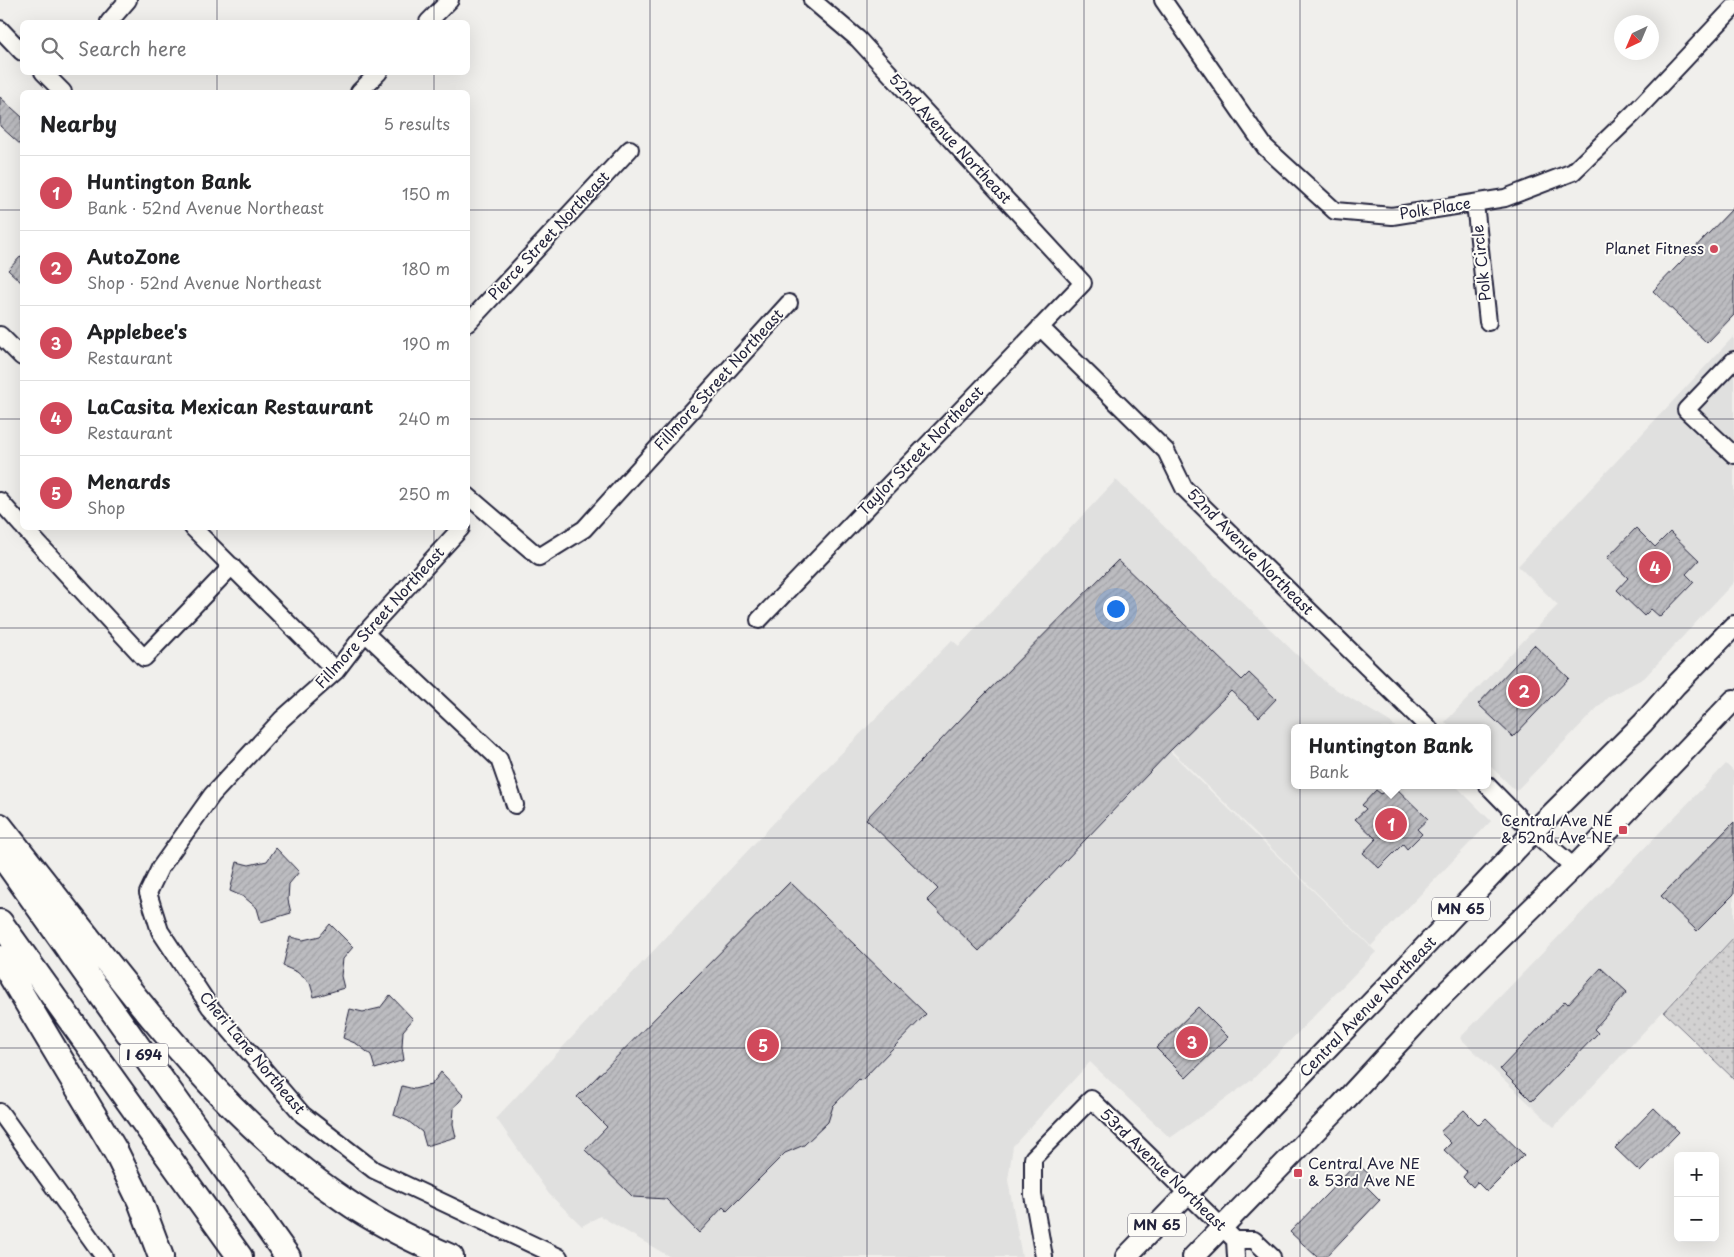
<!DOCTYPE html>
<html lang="en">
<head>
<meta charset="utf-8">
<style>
  body { margin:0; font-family:"Playpen Sans",sans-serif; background:#f6f6f6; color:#202124 }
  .controls { position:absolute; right:15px; bottom:15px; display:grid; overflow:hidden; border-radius:8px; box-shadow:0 5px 20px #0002 }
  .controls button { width:45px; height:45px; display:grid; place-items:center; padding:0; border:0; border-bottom:1px solid #e0e0e0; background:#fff; color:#202124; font:25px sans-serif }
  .compass { position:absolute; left:1614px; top:15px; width:45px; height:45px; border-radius:50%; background:#fff; box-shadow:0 5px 20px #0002; rotate:224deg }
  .you { position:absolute; left:1115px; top:608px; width:18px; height:18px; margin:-12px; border:4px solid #fff; border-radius:50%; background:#1a73e8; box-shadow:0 0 0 8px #1a73e833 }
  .badge { display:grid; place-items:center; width:32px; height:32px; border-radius:50%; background:#d1495b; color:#fff; font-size:16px; font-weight:700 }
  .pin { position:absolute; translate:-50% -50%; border:2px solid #fff; box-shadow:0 1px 5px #0006 }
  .popup { position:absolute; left:1291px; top:724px; width:200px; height:65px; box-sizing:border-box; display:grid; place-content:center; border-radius:8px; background:#fff; filter:drop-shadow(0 1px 4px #0005); font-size:16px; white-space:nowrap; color:#757577 }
  .popup b { font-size:19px; color:#202124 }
  .popup::after { content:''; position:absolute; left:50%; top:100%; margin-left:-10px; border:10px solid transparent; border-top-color:#fff }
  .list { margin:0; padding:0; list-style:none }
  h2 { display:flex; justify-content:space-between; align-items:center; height:65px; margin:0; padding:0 20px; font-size:21px }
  h2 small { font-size:16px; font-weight:400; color:#757577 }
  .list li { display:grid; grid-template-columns:32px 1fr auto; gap:15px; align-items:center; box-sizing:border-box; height:75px; padding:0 20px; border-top:1px solid #e0e0e0 }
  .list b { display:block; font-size:19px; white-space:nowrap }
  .list p { margin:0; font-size:16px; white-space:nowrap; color:#757577 }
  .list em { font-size:16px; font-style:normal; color:#757577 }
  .icon { flex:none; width:28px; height:28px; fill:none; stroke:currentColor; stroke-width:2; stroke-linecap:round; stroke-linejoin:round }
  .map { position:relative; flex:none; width:1734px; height:1257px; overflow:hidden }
  .search { position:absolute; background:#fff; box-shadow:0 5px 20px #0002; left:20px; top:20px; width:450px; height:55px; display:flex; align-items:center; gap:12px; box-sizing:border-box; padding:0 18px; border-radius:8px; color:#757577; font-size:19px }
  .panel { position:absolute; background:#fff; box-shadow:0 5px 20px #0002; left:20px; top:90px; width:450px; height:440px; border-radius:8px }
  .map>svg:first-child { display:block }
</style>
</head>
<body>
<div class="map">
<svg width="1734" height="1257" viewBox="0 0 1734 1257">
  <defs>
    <pattern id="park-dots" width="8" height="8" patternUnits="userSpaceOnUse" patternTransform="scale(1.25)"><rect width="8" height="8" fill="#d2d1d1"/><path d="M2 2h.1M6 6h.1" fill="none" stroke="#b4b3b4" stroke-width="1.8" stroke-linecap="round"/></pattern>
    <pattern id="building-hatch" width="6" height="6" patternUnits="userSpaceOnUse" patternTransform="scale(1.25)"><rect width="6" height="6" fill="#bcbcc0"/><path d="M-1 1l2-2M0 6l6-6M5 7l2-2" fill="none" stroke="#a1a1a6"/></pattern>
  </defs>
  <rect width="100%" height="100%" fill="#f0efec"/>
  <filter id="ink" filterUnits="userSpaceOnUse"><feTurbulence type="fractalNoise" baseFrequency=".02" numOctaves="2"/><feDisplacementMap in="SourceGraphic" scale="10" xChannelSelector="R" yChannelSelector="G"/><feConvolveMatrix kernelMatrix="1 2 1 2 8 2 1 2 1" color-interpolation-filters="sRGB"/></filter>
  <g filter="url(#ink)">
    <path fill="#e0e0df" d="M1734 336V582L1644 678 1608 697 1516 791 1487 763V728H1451L1445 722 1558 605 1518 566Z
      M1116 480 1327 684 1390 722 1396 728H1295V785H1455L1491 821 1371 946 1172 751 1120 703 1376 952 1252 1080 1170 1138 1090 1062 1013 1146 1008 1180 1022 1257H670L600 1216 582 1226 549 1194 496 1118 785 811 952 640 959 646Z
      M1726 764 1734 772V936L1554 1127 1460 1038Z"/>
    <path fill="url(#park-dots)" stroke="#7a7a86" d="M1734 937V1079L1664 1012Z"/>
    <path fill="url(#building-hatch)" stroke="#22223b" d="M0 97 22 117V146L0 126Z
      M1734 207V315L1707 343 1653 291Z
      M22 255V283L8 270Z
      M1636 528 1655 547 1670 532 1699 560 1686 574 1694 582 1660 617 1651 609 1644 616 1617 590 1628 578 1607 558Z
      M1118 560 1242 680 1249 673 1276 699 1259 717 1231 691 1171 750 979 951 927 900 938 889 866 819 976 703Z
      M1534 645 1569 678 1513 737 1478 704Z
      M1390 785H1393L1428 819 1417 829 1422 834 1407 849 1403 844 1379 868 1363 853 1376 839 1355 819 1366 809 1362 805 1376 790 1381 794Z
      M1734 822V894L1697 931 1661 896Z
      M276 848 299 872 289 884 288 900 291 913 261 922 257 908 244 897 230 891 237 862 249 865 267 861Z
      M790 882 926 1014 861 1081 859 1079 833 1106 828 1122 804 1145 785 1153 727 1211 723 1207 699 1233 666 1199 633 1197 585 1150 607 1127 577 1097Z
      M330 924 353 947 343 959 341 976 344 988 314 997 310 983 297 972 283 966 290 937 303 940 320 936Z
      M1601 968 1627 992 1594 1029 1598 1033 1532 1101 1500 1069 1565 1001 1568 1004Z
      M390 995 413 1019 403 1031 402 1047 404 1060 375 1069 371 1055 357 1044 343 1038 350 1009 363 1012 380 1008Z
      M1198 1007 1228 1037 1186 1078 1156 1048Z
      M441 1072 464 1096 454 1108 453 1124 456 1137 426 1146 422 1132 408 1121 394 1115 402 1086 414 1089 431 1085Z
      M1654 1108 1679 1132 1640 1172 1615 1148Z
      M1464 1110 1479 1125 1486 1118 1524 1155 1487 1192 1477 1182 1473 1187 1463 1177 1467 1172 1444 1150 1451 1143 1440 1132Z
      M1357 1163 1373 1178 1366 1186 1380 1200 1326 1257H1317L1290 1232Z"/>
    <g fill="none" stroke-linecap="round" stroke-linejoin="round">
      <g stroke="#22223b" stroke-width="20">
        <path id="minor" d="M1163 0 1265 147 1335 211 1392 216 1505 198 1573 172 1634 113 1734 7
          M109 22 128 0
          M428 22 450 0
          M0 29 22 52
          M43 72 63 92
          M359 92 379 72
          M1475 203 1488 322
          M468 323 630 149
          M1040 327 1166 451 1184 488 1429 728
          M0 335 22 357
          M1734 360 1686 410 1734 455
          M468 496 539 557 584 529 789 303
          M0 501 22 526
          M24 528 144 658 232 566
          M193 528 336 671
          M461 528 365 633 336 671 282 719 212 795 160 868 148 893 160 931 210 1007 303 1115 374 1170 559 1257
          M759 620 1083 283 858 39 812 0
          M365 633 499 759 515 805
          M1487 785 1533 832 1574 867
          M0 1112 104 1257
          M1235 1240 1236 1257
          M1044 1257 1033 1195V1158L1091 1099 1235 1240H1254L1272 1257"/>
      </g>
      <g stroke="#22223b" stroke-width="24">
        <path id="major" d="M1126 1257 1396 977 1533 832 1643 723 1676 685 1734 626
          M1193 1257 1341 1105 1438 1000 1574 867 1734 700"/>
      </g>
      <g stroke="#22223b" stroke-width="28">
        <path id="highway" d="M0 826C45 883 90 941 136 998 197 1073 263 1146 344 1200 377 1223 414 1241 451 1257
          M0 853 288 1257
          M0 922 240 1257
          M0 958 116 1152 140 1201 161 1257"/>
      </g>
      <use href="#minor" stroke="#fdfcf7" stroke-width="16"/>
      <use href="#major" stroke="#fdfcf7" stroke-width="20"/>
      <use href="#highway" stroke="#fdfcf7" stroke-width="24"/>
    </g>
  </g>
  <path fill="none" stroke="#22223b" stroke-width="1" stroke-opacity="0.55" d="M217 0V22M434 0V22M650 0V1257M867 0V1257M1084 0V1257M1300 0V1257M1517 0V1257M217 72V92M434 72V92M0 210H22M468 210H1734M0 419H22M468 419H1734M217 528V1257M434 528V1257M0 628H1734M0 838H1734M0 1048H1734"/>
  <g fill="#d1495b" stroke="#fdfcf7" stroke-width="2">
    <circle cx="1714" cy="249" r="5"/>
    <rect x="1618" y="825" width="10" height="10" rx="2.5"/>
    <rect x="1293" y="1168" width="10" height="10" rx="2.5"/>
  </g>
  <g text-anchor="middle" stroke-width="4" stroke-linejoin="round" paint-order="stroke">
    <g fill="#fdfcf7" stroke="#646373" stroke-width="1">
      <rect x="1432" y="897.5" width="58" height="23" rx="4"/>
      <rect x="120" y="1043.5" width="48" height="23" rx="4"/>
      <rect x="1128" y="1213.5" width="58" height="23" rx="4"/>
    </g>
    <g font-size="14" font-weight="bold" fill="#22223b">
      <text x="1461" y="914">MN 65</text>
      <text x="144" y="1060">I 694</text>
      <text x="1157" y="1230">MN 65</text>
    </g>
    <g font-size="15" fill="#22223b" stroke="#fdfcf7">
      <text transform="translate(950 139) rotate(47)" y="5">52nd Avenue Northeast</text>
      <text transform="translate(1435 209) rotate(-9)" y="5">Polk Place</text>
      <text transform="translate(549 236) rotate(-47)" y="5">Pierce Street Northeast</text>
      <text transform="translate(1482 263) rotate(-96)" y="5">Polk Circle</text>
      <text transform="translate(719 380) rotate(-48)" y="5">Fillmore Street Northeast</text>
      <text transform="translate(921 451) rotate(-46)" y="5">Taylor Street Northeast</text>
      <text transform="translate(1250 552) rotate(45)" y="5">52nd Avenue Northeast</text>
      <text transform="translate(380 618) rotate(-48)" y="5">Fillmore Street Northeast</text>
      <text transform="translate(1368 1007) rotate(-46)" y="5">Central Avenue Northeast</text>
      <text transform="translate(252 1053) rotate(50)" y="5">Cheri Lane Northeast</text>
      <text transform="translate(1163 1170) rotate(44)" y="5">53rd Avenue Northeast</text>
    </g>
    <g font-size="15" fill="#22223b" stroke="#fdfcf7" text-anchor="end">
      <text x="1704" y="254">Planet Fitness</text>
      <text x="1613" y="826">Central Ave NE<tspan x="1613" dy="17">&amp; 52nd Ave NE</tspan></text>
      <text x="1308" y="1169" text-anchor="start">Central Ave NE<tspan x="1308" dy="17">&amp; 53rd Ave NE</tspan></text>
    </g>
  </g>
</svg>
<div class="controls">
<button>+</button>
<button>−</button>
</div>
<svg class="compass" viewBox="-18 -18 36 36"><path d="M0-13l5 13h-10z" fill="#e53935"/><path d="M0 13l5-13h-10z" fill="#757577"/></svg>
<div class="you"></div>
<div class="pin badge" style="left:1391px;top:824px">1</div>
<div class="popup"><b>Huntington Bank</b>Bank</div>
<div class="pin badge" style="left:1524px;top:691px">2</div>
<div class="pin badge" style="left:1192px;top:1042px">3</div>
<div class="pin badge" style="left:1655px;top:567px">4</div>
<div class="pin badge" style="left:763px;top:1045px">5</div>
<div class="search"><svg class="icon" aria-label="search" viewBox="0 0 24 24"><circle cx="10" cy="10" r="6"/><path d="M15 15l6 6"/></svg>Search here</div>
<section class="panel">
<h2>Nearby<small>5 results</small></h2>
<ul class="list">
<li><span class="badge">1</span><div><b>Huntington Bank</b><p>Bank · 52nd Avenue Northeast</p></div><em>150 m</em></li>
<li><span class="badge">2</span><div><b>AutoZone</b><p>Shop · 52nd Avenue Northeast</p></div><em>180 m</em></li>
<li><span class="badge">3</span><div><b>Applebee's</b><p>Restaurant</p></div><em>190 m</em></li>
<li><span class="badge">4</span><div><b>LaCasita Mexican Restaurant</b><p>Restaurant</p></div><em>240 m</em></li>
<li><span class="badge">5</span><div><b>Menards</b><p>Shop</p></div><em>250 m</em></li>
</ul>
</section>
</div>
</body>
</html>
